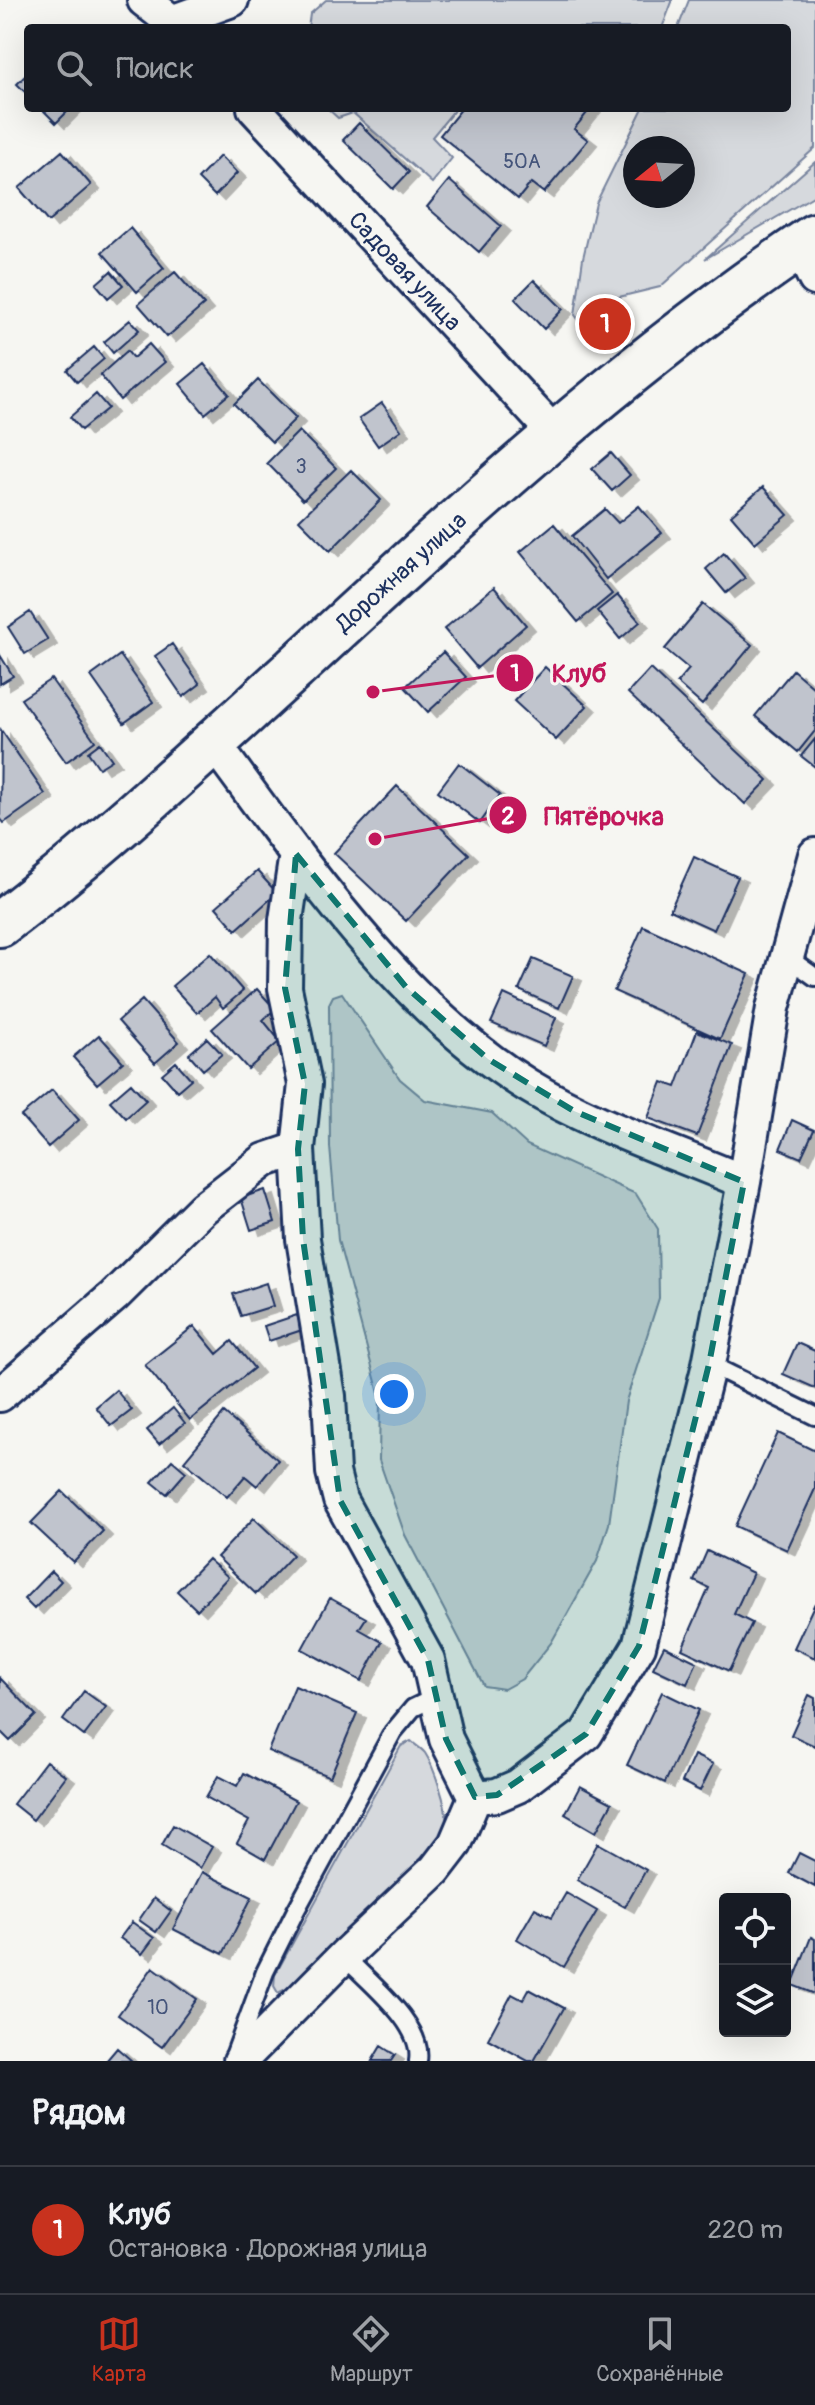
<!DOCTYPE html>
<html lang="ru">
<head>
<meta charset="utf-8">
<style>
  body { margin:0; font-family:Pangolin,sans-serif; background:#242831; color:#f1f3f6 }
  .controls { position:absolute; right:24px; bottom:24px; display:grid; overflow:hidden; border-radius:8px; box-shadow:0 8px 32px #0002 }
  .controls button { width:72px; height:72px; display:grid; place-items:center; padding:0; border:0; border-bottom:2px solid #363941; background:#171b24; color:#f1f3f6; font:40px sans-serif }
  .compass { position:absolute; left:623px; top:136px; width:72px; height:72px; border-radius:50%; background:#171b24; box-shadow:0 8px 32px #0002; rotate:252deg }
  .you { position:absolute; left:394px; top:1394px; width:28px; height:28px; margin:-20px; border:6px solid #fff; border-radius:50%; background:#1a73e8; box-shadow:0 0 0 12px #1a73e833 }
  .badge { display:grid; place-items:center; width:52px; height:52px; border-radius:50%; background:#c8321e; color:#fff; font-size:26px; font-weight:700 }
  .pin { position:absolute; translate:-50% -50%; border:4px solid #fff; box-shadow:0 2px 8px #0006 }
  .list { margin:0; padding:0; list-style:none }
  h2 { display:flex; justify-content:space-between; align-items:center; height:104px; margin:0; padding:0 32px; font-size:34px }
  h2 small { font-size:26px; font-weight:400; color:#9ea1a6 }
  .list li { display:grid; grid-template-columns:52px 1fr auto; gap:24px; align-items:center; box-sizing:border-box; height:128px; padding:0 32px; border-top:2px solid #363941 }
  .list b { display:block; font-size:30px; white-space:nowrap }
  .list p { margin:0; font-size:26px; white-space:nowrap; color:#9ea1a6 }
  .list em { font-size:26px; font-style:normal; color:#9ea1a6 }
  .icon { flex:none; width:44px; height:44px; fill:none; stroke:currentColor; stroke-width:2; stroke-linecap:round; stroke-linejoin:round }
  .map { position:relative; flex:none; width:815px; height:2061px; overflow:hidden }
  .search { position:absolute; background:#171b24; box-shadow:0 8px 32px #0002; left:24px; right:24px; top:24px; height:88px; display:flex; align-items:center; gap:20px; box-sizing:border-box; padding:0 28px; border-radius:8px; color:#9ea1a6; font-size:30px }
  .sheet { height:232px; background:#171b24 }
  nav { display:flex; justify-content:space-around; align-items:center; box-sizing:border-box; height:112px; border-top:2px solid #363941; background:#171b24; font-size:22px; color:#9ea1a6 }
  nav a { display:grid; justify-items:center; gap:4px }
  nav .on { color:#c8321e }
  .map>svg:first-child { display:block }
</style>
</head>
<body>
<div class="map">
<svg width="815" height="2061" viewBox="0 0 815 2061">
  <defs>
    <filter id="shadow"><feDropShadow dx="9" dy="5" stdDeviation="0" flood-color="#0004"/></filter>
  </defs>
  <rect width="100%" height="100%" fill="#f6f6f2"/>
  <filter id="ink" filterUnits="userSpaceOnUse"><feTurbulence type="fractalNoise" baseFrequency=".0125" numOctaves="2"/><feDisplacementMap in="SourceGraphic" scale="16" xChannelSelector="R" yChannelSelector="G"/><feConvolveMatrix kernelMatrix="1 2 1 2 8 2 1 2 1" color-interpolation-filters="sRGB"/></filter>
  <g filter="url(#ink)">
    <path fill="#d6d9dd" stroke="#78849e" stroke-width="2" fill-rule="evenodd" d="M326 0H672V2L662 28H308L310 14Z
      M689 0H815V148L660 287 615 298 594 320 581 323 575 315 583 258 596 203 643 108H787V28H678ZM635 148H683V196H635Z
      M327 108H456L432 137 452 158 432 183 353 113 338 118Z
      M815 162V195L705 259Z
      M342 993 400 1079 425 1100 492 1113 527 1145 636 1194 658 1229 659 1298 626 1401 609 1524 597 1561 551 1643 522 1679 504 1689 484 1686 405 1535 379 1460 380 1397 338 1240 330 1147 329 1004 333 996Z
      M411 1741C415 1745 422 1749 425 1753 433 1765 449 1810 446 1823 437 1860 321 1957 288 1988L278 1993 274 1986 275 1975 401 1746Z"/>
    <path fill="#c0c4cd" stroke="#1b2f5e" stroke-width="2" filter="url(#shadow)" d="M28 73V95L17 84Z
      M41 108H71L56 123Z
      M462 108H591L574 129 588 140 544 193 531 183 518 199 440 135Z
      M359 123 409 172 393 189 343 140Z
      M62 151 91 185 48 222 19 188Z
      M220 156 237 173 215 196 198 179Z
      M449 180 501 226 479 252 427 207Z
      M130 228 164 268 137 292 102 252Z
      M111 271 123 285 108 298 96 284Z
      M175 272 204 305 167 337 138 304Z
      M534 280 563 309 544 329 515 299Z
      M130 320 139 330 113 353 104 342Z
      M149 344 165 362 120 400 100 375 127 351 133 358Z
      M94 347 104 359 77 382 67 370Z
      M204 364 229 394 205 414 180 384Z
      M258 380 296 418 272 442 234 404Z
      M96 394 108 408 81 430 70 417Z
      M382 403 401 430 378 446 359 419Z
      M299 431 336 468 303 500 267 463Z
      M611 453 630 475 612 491 592 469Z
      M351 470 381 500 330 551 299 520Z
      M763 487 788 515 755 543 731 515Z
      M639 506 662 533 606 579 572 536 605 509 618 523Z
      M554 524 612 594 578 622 520 552Z
      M724 553 745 578 726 593 706 569Z
      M494 587 526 625 477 668 444 629Z
      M617 595 640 622 620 639 597 611Z
      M703 604 752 645 702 705 677 683 689 669 665 649Z
      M30 612 48 640 25 654 8 627Z
      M172 644 200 684 183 697 155 656Z
      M443 652 466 677 428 712 405 687Z
      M0 655 13 676 0 684Z
      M120 655 153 702 124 723 91 676Z
      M545 667 587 706 556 740 514 701Z
      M650 669 768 780 745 804 628 693Z
      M793 670 815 689V731L798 752 755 716Z
      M51 679 95 741 66 762 21 699Z
      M1 730 45 794 4 823 0 818Z
      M815 739V767L801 756Z
      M100 743 112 760 99 768 88 752Z
      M459 763 500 795 480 823 438 791Z
      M397 786 469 854 406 921 334 853Z
      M694 857 738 877 714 930 670 910Z
      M257 871 277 893 236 930 216 907Z
      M643 926 749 974 720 1039 614 991Z
      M210 953 243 991 223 1008 215 997 197 1013 172 986Z
      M533 959 573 976 559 1008 519 990Z
      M257 989 275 1009 263 1020 280 1041 248 1069 212 1029Z
      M504 994 556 1018 544 1046 491 1023Z
      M142 1000 179 1042 155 1063 118 1021Z
      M697 1031 732 1045 697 1136 648 1118 662 1082 676 1087Z
      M99 1035 123 1062 97 1084 73 1057Z
      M207 1038 222 1054 203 1070 189 1054Z
      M176 1062 191 1079 177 1091 162 1074Z
      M131 1083 146 1100 126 1118 110 1101Z
      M52 1090 79 1120 48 1147 21 1116Z
      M792 1120 814 1130 801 1158 780 1149Z
      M265 1190 275 1222 251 1230 241 1198Z
      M266 1283 273 1306 241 1316 233 1294Z
      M297 1315 302 1330 269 1341 264 1326Z
      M194 1326 217 1354 232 1341 254 1368 190 1420 145 1365Z
      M797 1343 815 1351V1388L783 1374Z
      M116 1390 132 1410 111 1426 96 1407Z
      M173 1408 185 1423 159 1444 147 1430Z
      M224 1413 278 1460 257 1486 245 1476 227 1497 184 1461Z
      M778 1433 815 1451V1489L787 1550 735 1526Z
      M172 1460 186 1472 167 1494 152 1482Z
      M62 1491 103 1531 73 1562 31 1523Z
      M254 1518 293 1555 256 1594 217 1557Z
      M707 1551 753 1573 734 1614 752 1623 729 1671 682 1649 709 1588 694 1581Z
      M208 1559 228 1577 197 1610 177 1591Z
      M51 1571 61 1581 34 1609 24 1599Z
      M330 1598 366 1618 359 1629 382 1642 361 1681 302 1649Z
      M815 1603V1658L794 1648Z
      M664 1646 697 1662 687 1684 653 1668Z
      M0 1678 36 1715 10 1741 0 1731Z
      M295 1686 357 1713 330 1777 268 1751Z
      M84 1691 106 1707 84 1736 63 1720Z
      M662 1692 699 1710 665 1783 627 1765Z
      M809 1695 815 1698V1746L791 1735Z
      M694 1755 713 1764 700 1791 682 1782Z
      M46 1761 66 1776 33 1820 13 1804Z
      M244 1773 296 1801 265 1859 237 1843 249 1821 206 1797 218 1776 237 1786Z
      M580 1786 612 1803 596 1832 565 1814Z
      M173 1825 212 1847 200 1868 162 1845Z
      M598 1843 646 1870 625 1907 577 1880Z
      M799 1853 815 1861V1887L789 1873Z
      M202 1872 252 1897 223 1954 173 1929Z
      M566 1893 597 1911 564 1967 517 1939 535 1908 552 1917Z
      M154 1898 171 1911 156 1932 139 1920Z
      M132 1922 154 1938 142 1954 120 1938Z
      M811 1937 815 1939V1994L792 1985Z
      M153 1967 197 1999 162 2047 118 2015Z
      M529 1989 564 2008 534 2061H528L488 2039 512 1994 523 2000Z
      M381 2046 395 2055 391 2061H372Z
      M117 2048 132 2061H106Z"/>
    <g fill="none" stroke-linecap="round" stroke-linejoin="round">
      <g stroke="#1b2f5e" stroke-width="22">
        <path id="lane" d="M787 957 815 977
          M709 1364 815 1416
          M344 1956C368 1982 424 2024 418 2061
          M234 2056 265 1972 296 1910 393 1732 413 1708 436 1697"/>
      </g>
      <g stroke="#1b2f5e" stroke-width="38">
        <path id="street" d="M144 0 180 28
          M174 21 232 0
          M254 108 555 434
          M799 247 815 279
          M213 742C301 861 400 1007 527 1085 594 1126 672 1151 744 1182L709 1364 639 1646 586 1734 518 1786 497 1795 475 1797 455 1844 435 1870 344 1956 240 2061
          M296 854 286 920 285 988 305 1084 298 1149 303 1239 329 1396 333 1472 340 1500 428 1660 446 1739 475 1797
          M744 1182 773 1008 815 855
          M0 1395 114 1296 203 1208 265 1160 298 1149"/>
      </g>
      <g stroke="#1b2f5e" stroke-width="50">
        <path id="primary" d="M0 924C103 846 197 757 293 670 459 517 627 362 815 236"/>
      </g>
      <use href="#lane" stroke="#f6f6f2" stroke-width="16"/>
      <use href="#street" stroke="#f6f6f2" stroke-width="32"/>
      <use href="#primary" stroke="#f6f6f2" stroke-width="44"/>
    </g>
  </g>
  <path fill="#0f766e" fill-opacity="0.2" stroke="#0f766e" stroke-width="6" stroke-dasharray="16 10" stroke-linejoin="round" d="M296 854 406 987 488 1059 574 1111 744 1182 709 1364 639 1646 586 1734 497 1795 475 1797 446 1739 428 1660 340 1500 303 1239 298 1149 305 1084 285 988Z"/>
  <g text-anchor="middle" stroke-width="6" stroke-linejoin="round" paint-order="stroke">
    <g font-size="20" fill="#44547a">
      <text x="522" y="168">50А</text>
      <text x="301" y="473">3</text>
      <text x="158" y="2014">10</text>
    </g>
    <g font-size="24" fill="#1b2f5e" stroke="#f6f6f2">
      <text transform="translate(405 271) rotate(47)" y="8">Садовая улица</text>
      <text transform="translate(401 572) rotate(-42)" y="8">Дорожная улица</text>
    </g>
  </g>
  <path fill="none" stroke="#c2185b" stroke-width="3" d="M373 692L515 673M375 839L508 815"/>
  <g fill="#c2185b" stroke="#f6f6f2" stroke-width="3">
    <circle cx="373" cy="692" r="8"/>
    <circle cx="375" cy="839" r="8"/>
    <circle cx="515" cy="673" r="20"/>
    <circle cx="508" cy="815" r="20"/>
  </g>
  <g font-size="24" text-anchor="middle" font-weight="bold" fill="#fff">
    <text x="515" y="681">1</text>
    <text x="508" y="824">2</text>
  </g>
  <g font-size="26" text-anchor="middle" font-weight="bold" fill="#c2185b" stroke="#f6f6f2" stroke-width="6" stroke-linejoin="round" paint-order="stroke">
    <text x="579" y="682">Клуб</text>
    <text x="604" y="825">Пятёрочка</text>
  </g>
</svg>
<div class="controls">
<button><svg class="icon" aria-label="locate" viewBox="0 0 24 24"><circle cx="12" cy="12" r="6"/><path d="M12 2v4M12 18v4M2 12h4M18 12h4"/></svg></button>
<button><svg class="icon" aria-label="layers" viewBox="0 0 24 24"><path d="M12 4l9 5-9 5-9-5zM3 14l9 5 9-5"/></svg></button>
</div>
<svg class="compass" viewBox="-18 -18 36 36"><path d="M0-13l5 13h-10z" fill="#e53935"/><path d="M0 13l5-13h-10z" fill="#9ea1a6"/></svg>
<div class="you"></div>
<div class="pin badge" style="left:605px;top:324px">1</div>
<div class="search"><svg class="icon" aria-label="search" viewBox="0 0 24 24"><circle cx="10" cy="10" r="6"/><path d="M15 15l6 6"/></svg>Поиск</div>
</div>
<section class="sheet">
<h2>Рядом<small></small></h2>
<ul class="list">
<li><span class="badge">1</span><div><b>Клуб</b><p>Остановка · Дорожная улица</p></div><em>220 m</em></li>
</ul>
</section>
<nav>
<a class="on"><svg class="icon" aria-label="map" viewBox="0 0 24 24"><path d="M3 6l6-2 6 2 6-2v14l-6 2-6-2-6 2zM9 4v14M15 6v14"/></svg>Карта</a>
<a><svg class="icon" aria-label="directions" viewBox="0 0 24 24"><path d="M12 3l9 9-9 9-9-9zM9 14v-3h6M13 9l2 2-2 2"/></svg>Маршрут</a>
<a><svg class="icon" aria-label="saved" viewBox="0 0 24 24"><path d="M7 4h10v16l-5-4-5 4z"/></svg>Сохранённые</a>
</nav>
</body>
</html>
